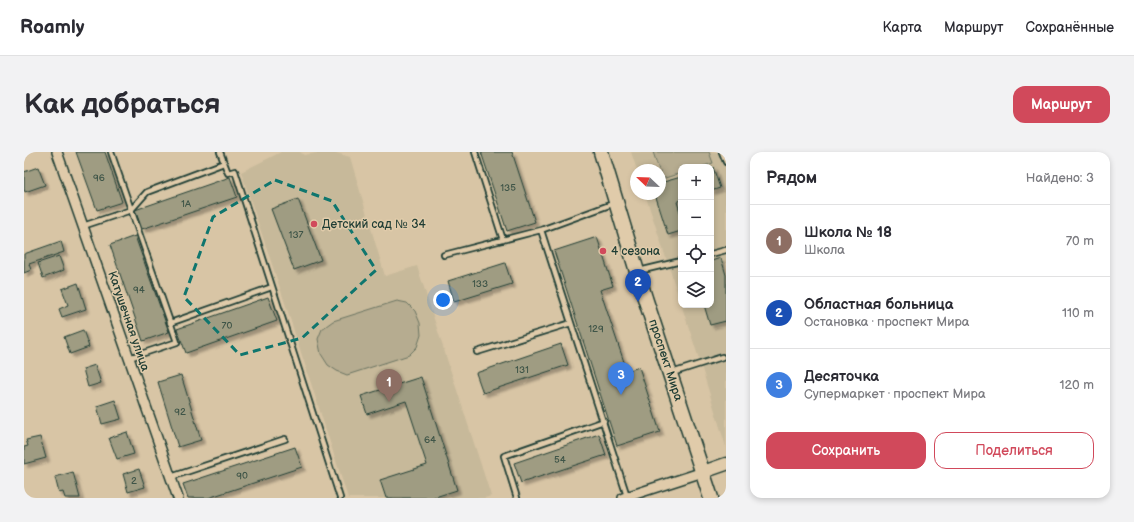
<!DOCTYPE html>
<html lang="ru">
<head>
<meta charset="utf-8">
<style>
  body { margin:0; font-family:"Balsamiq Sans",sans-serif; background:#f2f2f3; color:#2b2b33 }
  .controls { position:absolute; right:12px; top:12px; display:grid; overflow:hidden; border-radius:8px; box-shadow:0 2px 6px #0003 }
  .controls button { width:36px; height:36px; display:grid; place-items:center; padding:0; border:0; border-bottom:1px solid #e1e1e2; background:#fff; color:#2b2b33; font:20px sans-serif }
  .compass { position:absolute; left:606px; top:12px; width:36px; height:36px; border-radius:50%; background:#fff; box-shadow:0 2px 6px #0003; rotate:293deg }
  .you { position:absolute; left:419px; top:148px; width:14px; height:14px; margin:-10px; border:3px solid #fff; border-radius:50%; background:#1a73e8; box-shadow:0 0 0 6px #1a73e833 }
  .badge { display:grid; place-items:center; width:26px; height:26px; border-radius:50%; background:#d1495b; color:#fff; font-size:13px; font-weight:700 }
  .pin { position:absolute; translate:-50% -33px; filter:drop-shadow(0 1px 2px #0008) }
  .pin::after { content:''; position:absolute; top:21px; width:14px; height:12px; background:inherit; clip-path:polygon(0 0,100% 0,50% 100%) }
  .list { margin:0; padding:0; list-style:none }
  h2 { display:flex; justify-content:space-between; align-items:center; height:52px; margin:0; padding:0 16px; font-size:17px }
  h2 small { font-size:13px; font-weight:400; color:#7c7c81 }
  .list li { display:grid; grid-template-columns:26px 1fr auto; gap:12px; align-items:center; box-sizing:border-box; height:72px; padding:0 16px; border-top:1px solid #e1e1e2 }
  .list b { display:block; font-size:15px; white-space:nowrap }
  .list p { margin:0; font-size:13px; white-space:nowrap; color:#7c7c81 }
  .list em { font-size:13px; font-style:normal; color:#7c7c81 }
  .actions { display:flex; gap:8px; padding:12px 16px }
  .actions a { flex:1; padding:9px 0; border:1px solid #d1495b; border-radius:12px; text-align:center; font-size:14px; color:#d1495b }
  .actions .main { background:#d1495b; color:#fff }
  .icon { flex:none; width:22px; height:22px; fill:none; stroke:currentColor; stroke-width:2; stroke-linecap:round; stroke-linejoin:round }
  .map { position:relative; flex:none; width:702px; height:346px; overflow:hidden; border-radius:12px }
  header { display:flex; align-items:center; gap:24px; box-sizing:border-box; height:56px; padding:0 20px; background:#fff; border-bottom:1px solid #e1e1e2 }
  header strong { font-size:19px }
  nav { display:flex; gap:22px; margin-inline-start:auto; font-size:14px }
  .intro { display:flex; align-items:center; justify-content:space-between; box-sizing:border-box; height:96px; padding:0 24px }
  h1 { margin:0; font-size:28px }
  .button { padding:10px 18px; border-radius:12px; background:#d1495b; color:#fff; font-size:14px; font-weight:700 }
  main { display:flex; gap:24px; padding:0 24px }
  aside { flex:1; background:#fff; border-radius:12px; box-shadow:0 2px 6px #0003 }
  .map>svg:first-child { display:block }
</style>
</head>
<body>
<header>
<strong>Roamly</strong>
<nav><a>Карта</a><a>Маршрут</a><a>Сохранённые</a></nav>
</header>
<div class="intro"><h1>Как добраться</h1><a class="button">Маршрут</a></div>
<main>
<div class="map">
<svg width="702" height="346" viewBox="0 0 702 346">
  <defs>
    <filter id="shadow"><feDropShadow dx="3.5" dy="3.5" stdDeviation="1" flood-color="#0004"/></filter>
  </defs>
  <rect width="100%" height="100%" fill="#d8c5a5"/>
  <filter id="ink" filterUnits="userSpaceOnUse"><feTurbulence type="fractalNoise" baseFrequency=".025" numOctaves="2"/><feDisplacementMap in="SourceGraphic" scale="8" xChannelSelector="R" yChannelSelector="G"/><feConvolveMatrix kernelMatrix="1 2 1 2 8 2 1 2 1" color-interpolation-filters="sRGB"/></filter>
  <g filter="url(#ink)">
    <path fill="#c7b99a" fill-rule="evenodd" d="M257 0H276L280 3 299 0H309L326 5 361 124 393 114 467 344 461 346H324L263 157 217 20Z
      M607 0H702V295L675 207 621 42H636V18H613ZM657 15H687V153H657Z"/>
    <path fill="#b6ac90" stroke="#6a7462" d="M629 0H685L689 11 677 15H657V21L638 27 636 18H635Z
      M373 149 383 151 391 159 396 171 397 183 393 195 385 203 323 223 313 219 304 213 297 202 294 187 298 177 309 169Z"/>
    <path fill="#9f9c82" stroke="#1f3d34" filter="url(#shadow)" d="M52 0H81L98 50 73 58Z
      M457 0H488L511 70 483 79Z
      M14 15 21 33 1 40 0 37V20Z
      M687 15H689L696 36 687 39Z
      M206 25 213 45 118 77 111 58Z
      M657 25V48L653 50 657 63V79L644 83 631 42H636V31Z
      M274 47 297 108 270 118 247 57Z
      M111 84 145 180 119 189 86 93Z
      M573 85 589 134 576 138 603 219 615 215 636 280 593 294 530 99Z
      M37 89 40 100 5 112 7 118 0 121V102Z
      M35 104 40 118 19 126 14 111Z
      M697 106 702 123V169L686 173 680 153H687V109Z
      M481 111 488 132 430 150 424 129Z
      M54 131 62 157 38 165 35 157 44 153 38 137Z
      M244 145 253 169 162 201 153 177Z
      M59 178 65 195 46 202 40 185Z
      M537 192 544 213 459 241 452 221Z
      M71 213 77 231 64 235 59 217Z
      M157 223 177 288 154 295 134 230Z
      M397 225 433 338 408 346H362L356 328 403 313 382 249 343 262 337 244Z
      M91 248 97 267 78 272 73 254Z
      M103 280 110 302 93 307 85 286Z
      M575 282 582 303 497 331 490 311Z
      M16 285 22 306 0 312V295L4 294 2 288Z
      M271 295 278 315 184 346H164L159 332Z
      M115 317 121 335 104 340 99 322Z
      M49 320 56 346H41L39 340 35 341 31 325Z"/>
    <g fill="none" stroke-linecap="round" stroke-linejoin="round">
      <g stroke="#1f3d34" stroke-width="8">
        <path id="lane" d="M87 0 153 190 105 206
          M196 0 204 21 211 19 316 346
          M451 0 479 88
          M698 0 702 10
          M59 74 107 58 123 40 200 11
          M517 78 603 344
          M687 102 702 98
          M420 103 517 78 591 51
          M615 119 657 109
          M146 171 248 135
          M453 200 547 171
          M648 221 698 205
          M147 325 261 287
          M493 346 480 304 580 269"/>
      </g>
      <g stroke="#1f3d34" stroke-width="12">
        <path id="street" d="M33 0 154 346
          M599 346 679 320"/>
      </g>
      <g stroke="#1f3d34" stroke-width="15">
        <path id="secondary" d="M679 320 702 312"/>
      </g>
      <g stroke="#1f3d34" stroke-width="17">
        <path id="primary" d="M577 0 621 146 687 346"/>
      </g>
      <use href="#lane" stroke="#e0cbaa" stroke-width="4.5"/>
      <use href="#street" stroke="#e0cbaa" stroke-width="9"/>
      <use href="#secondary" stroke="#e0cbaa" stroke-width="12"/>
      <use href="#primary" stroke="#e0cbaa" stroke-width="14"/>
    </g>
  </g>
  <path fill="none" stroke="#0f766e" stroke-width="3" stroke-dasharray="8 5" stroke-linejoin="round" d="M251 28 308 49 352 118 278 186 216 203 160 145 189 65Z"/>
  <g fill="#d1495b" stroke="#e0cbaa" stroke-width="1.5">
    <circle cx="290" cy="72" r="4"/>
    <circle cx="579" cy="99" r="4"/>
  </g>
  <g text-anchor="middle" stroke-width="3" stroke-linejoin="round" paint-order="stroke">
    <g font-size="10" fill="#3f5548">
      <text x="75" y="29">96</text>
      <text x="484" y="39">135</text>
      <text x="162" y="55">1А</text>
      <text x="272" y="86">137</text>
      <text x="456" y="135">133</text>
      <text x="115" y="141">94</text>
      <text x="203" y="177">70</text>
      <text x="572" y="180">129</text>
      <text x="498" y="221">131</text>
      <text x="156" y="263">92</text>
      <text x="406" y="291">64</text>
      <text x="536" y="311">54</text>
      <text x="218" y="327">90</text>
      <text x="110" y="332">2</text>
    </g>
    <g font-size="12" fill="#1f3d34" stroke="#e0cbaa" text-anchor="start">
      <text x="298" y="76">Детский сад № 34</text>
      <text x="587" y="103">4 сезона</text>
    </g>
    <g font-size="12" fill="#1f3d34" stroke="#e0cbaa">
      <text transform="translate(105 169) rotate(71)" y="4">Катушечная улица</text>
      <text transform="translate(642 208) rotate(72)" y="4">проспект Мира</text>
    </g>
  </g>
</svg>
<div class="controls">
<button>+</button>
<button>−</button>
<button><svg class="icon" aria-label="locate" viewBox="0 0 24 24"><circle cx="12" cy="12" r="6"/><path d="M12 2v4M12 18v4M2 12h4M18 12h4"/></svg></button>
<button><svg class="icon" aria-label="layers" viewBox="0 0 24 24"><path d="M12 4l9 5-9 5-9-5zM3 14l9 5 9-5"/></svg></button>
</div>
<svg class="compass" viewBox="-18 -18 36 36"><path d="M0-13l5 13h-10z" fill="#e53935"/><path d="M0 13l5-13h-10z" fill="#7c7c81"/></svg>
<div class="you"></div>
<div class="pin badge" style="left:365px;top:250px;background:#8d6e63">1</div>
<div class="pin badge" style="left:614px;top:150px;background:#1a4fb4">2</div>
<div class="pin badge" style="left:597px;top:243px;background:#3f7fe0">3</div>
</div>
<aside>
<h2>Рядом<small>Найдено: 3</small></h2>
<ul class="list">
<li><span class="badge" style="background:#8d6e63">1</span><div><b>Школа № 18</b><p>Школа</p></div><em>70 m</em></li>
<li><span class="badge" style="background:#1a4fb4">2</span><div><b>Областная больница</b><p>Остановка · проспект Мира</p></div><em>110 m</em></li>
<li><span class="badge" style="background:#3f7fe0">3</span><div><b>Десяточка</b><p>Супермаркет · проспект Мира</p></div><em>120 m</em></li>
</ul>
<div class="actions"><a class="main">Сохранить</a><a>Поделиться</a></div>
</aside>
</main>
</body>
</html>
